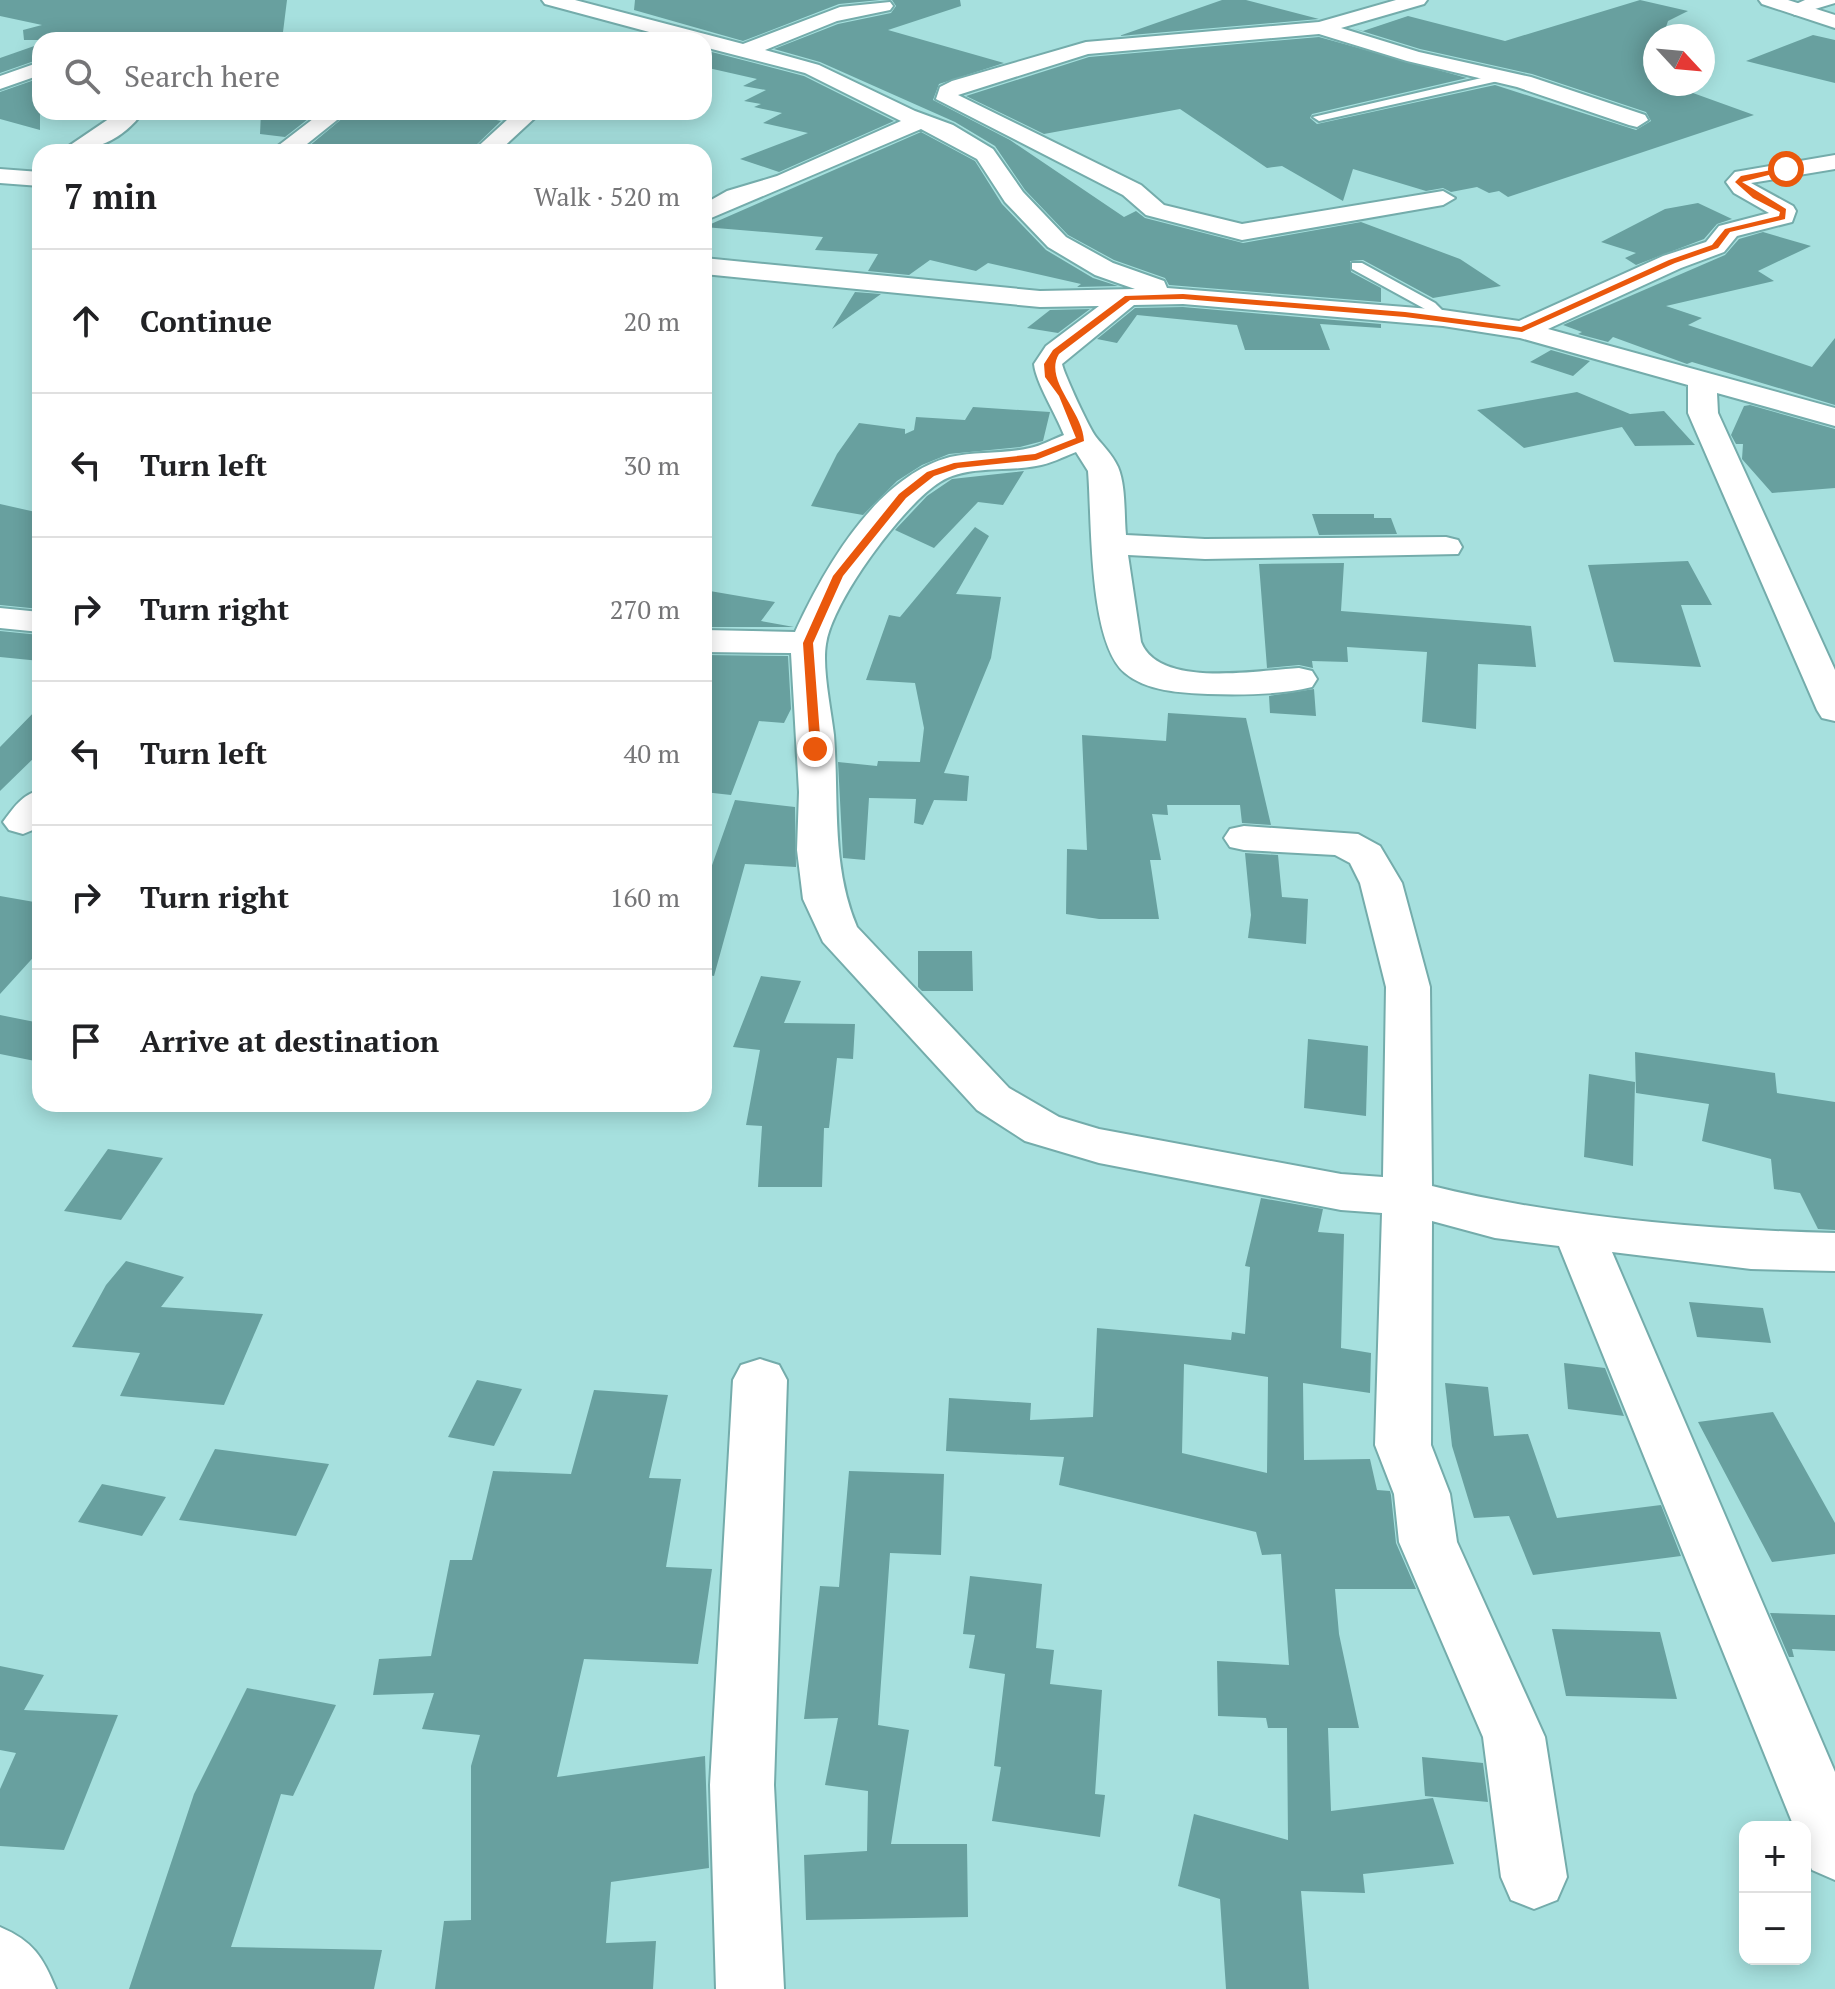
<!DOCTYPE html>
<html lang="en">
<head>
<meta charset="utf-8">
<style>
  body { margin:0; font-family:"PT Serif",serif; background:#f6f6f6; color:#202124 }
  .controls { position:absolute; right:24px; bottom:24px; display:grid; overflow:hidden; border-radius:16px; box-shadow:0 4px 20px #0003 }
  .controls button { width:72px; height:72px; display:grid; place-items:center; padding:0; border:0; border-bottom:2px solid #e0e0e0; background:#fff; color:#202124; font:40px sans-serif }
  .compass { position:absolute; left:1643px; top:24px; width:72px; height:72px; border-radius:50%; background:#fff; box-shadow:0 4px 20px #0003; rotate:116deg }
  .stop { position:absolute; width:24px; height:24px; margin:-18px; border:6px solid #ea580c; border-radius:50%; background:#fff }
  .stop.end { background:#ea580c; border-color:#fff; box-shadow:0 2px 8px #0008 }
  .list { margin:0; padding:0; list-style:none }
  h2 { display:flex; justify-content:space-between; align-items:center; height:104px; margin:0; padding:0 32px; font-size:34px }
  h2 small { font-size:26px; font-weight:400; color:#757577 }
  .list li { display:grid; grid-template-columns:52px 1fr auto; gap:24px; align-items:center; box-sizing:border-box; height:144px; padding:0 32px; border-top:2px solid #e0e0e0 }
  .list b { display:block; font-size:30px; white-space:nowrap }
  .list em { font-size:26px; font-style:normal; color:#757577 }
  .icon { flex:none; width:44px; height:44px; fill:none; stroke:currentColor; stroke-width:2; stroke-linecap:round; stroke-linejoin:round }
  .map { position:relative; flex:none; width:1835px; height:1989px; overflow:hidden }
  .search { position:absolute; background:#fff; box-shadow:0 4px 20px #0003; left:32px; top:32px; width:680px; height:88px; display:flex; align-items:center; gap:20px; box-sizing:border-box; padding:0 28px; border-radius:24px; color:#757577; font-size:30px }
  .panel { position:absolute; background:#fff; box-shadow:0 4px 20px #0003; left:32px; top:144px; width:680px; height:968px; border-radius:24px }
  .map>svg:first-child { display:block }
</style>
</head>
<body>
<div class="map">
<svg width="1835" height="1989" viewBox="0 0 1835 1989">
  <rect width="100%" height="100%" fill="#a6e0de"/>
  <path fill="#68a09f" fill-rule="evenodd" d="M0 0H287L282 40H24L23 30 42 25 0 16Z
    M635 0H880L839 4 743 41 634 10Z
    M892 0H960L961 6 888 30 1004 63 939 84 933 100 1010 140 1124 217 1136 211 1145 218 1243 243 1361 222 1460 259 1501 286 1433 298 1363 260 1350 261 1351 272 1381 288V302L1169 285 1165 278 1114 260 1068 235 1025 190 995 146 955 122 820 62 774 49 838 24 891 13 896 6Z
    M1222 0H1246L1319 19 1119 36Z
    M1640 0 1688 11 1668 21 1663 36H1655V63L1651 78 1655 84H1668L1754 115 1508 197 1499 191 1489 193 1477 187 1451 192 1443 188 1426 191 1353 169 1343 201 1282 166 1267 168 1180 109 1044 134 966 96 1089 57 1319 37 1467 78 1312 114 1310 118 1317 124 1495 85 1636 130 1651 121 1646 112 1532 74 1420 49 1352 28 1363 31 1408 16 1505 41Z
    M1813 35 1835 40V83L1746 61Z
    M40 44V59L0 73V58Z
    M704 50 804 76 894 121 779 172 740 159 808 133 763 123 782 113 754 107 761 104 744 101 766 90 743 86 757 79 704 67Z
    M40 78V130L0 119V92Z
    M261 112H317L285 137 260 134Z
    M350 112H489L492 119 501 121 469 152H302Z
    M921 132 975 161 1002 204 1046 250 1093 278 1118 286 1077 287 1081 284 988 263 976 271 930 260 909 275 868 271 878 254 815 250 823 237 704 227Z
    M1698 203 1732 219 1717 224 1704 239 1636 265 1625 258 1636 253 1601 242 1665 209Z
    M1763 232 1811 246 1758 271 1774 281 1666 306 1702 318 1688 325 1812 367 1835 338V405L1692 362 1687 364 1613 337 1608 342 1578 334 1582 332 1563 325 1725 255 1739 239Z
    M855 292 881 294 832 329Z
    M1183 307 1381 324V328L1320 324 1330 350H1245L1237 325 1137 315 1117 343 1097 339 1135 308Z
    M1090 309 1058 333 1027 328 1050 310Z
    M1551 350 1590 361 1573 376 1530 362Z
    M1577 392 1630 414 1664 411 1695 445 1635 446 1622 427 1524 448 1477 410Z
    M1750 405 1835 429V488L1772 493 1742 459 1743 444H1736L1731 435 1744 406Z
    M973 407 1050 412 1043 441 1020 447 949 454 922 465 897 481 863 515 811 506 837 454 859 423 905 429V434L914 430 916 417 965 420Z
    M1024 471 1003 505 978 502 934 548 895 530 927 496 952 479Z
    M0 504 40 513V609L0 605Z
    M1312 514H1374V518H1391L1397 534 1319 535Z
    M975 527 989 536 956 594 1001 597 991 658 944 773 969 776 967 801 934 800 923 825 914 823 916 799 869 798 865 860 843 858 838 762 877 766 878 761 920 762 924 728 915 683 866 680 889 615 900 617Z
    M1688 561 1712 605H1681L1701 667 1614 662 1588 565Z
    M1344 563 1341 611 1531 626 1536 667 1478 664 1476 729 1422 722 1427 652 1347 647 1348 662 1312 661 1313 668 1299 665 1267 668 1259 564Z
    M704 590 775 602 761 621 794 627H704Z
    M0 631 40 635V661L0 657Z
    M704 655 788 656 791 709 784 723 759 721 731 795 704 792Z
    M1314 689 1316 716 1270 713 1269 696Z
    M40 706V752L0 791V747Z
    M1168 713 1246 718 1271 825 1242 823 1240 805H1167L1168 815 1152 814 1161 860H1150L1159 919H1099L1066 914 1067 849 1087 850 1082 735 1166 741Z
    M735 800 795 807 796 867 745 864 714 976 704 974V888Z
    M1245 853 1278 855 1282 897 1308 899 1306 944 1248 938 1251 915Z
    M0 896 40 903V950L0 994Z
    M918 951H972L973 991H922L918 987Z
    M761 976 801 981 784 1023 855 1024 853 1059 837 1058 829 1128H824L822 1187H758L762 1126 746 1125 760 1050 733 1047Z
    M0 1015 40 1023V1062L0 1054Z
    M1308 1039 1368 1046 1366 1116 1304 1108Z
    M1635 1052 1775 1073 1777 1093 1835 1102V1230L1818 1229 1800 1193 1774 1189 1771 1159 1702 1141 1709 1104 1636 1093Z
    M1589 1074 1635 1082 1633 1166 1584 1157Z
    M108 1149 163 1158 121 1220 64 1211Z
    M1261 1198 1323 1209 1318 1232 1344 1234 1341 1348 1371 1353 1370 1393 1303 1383 1304 1460 1370 1459 1377 1490 1390 1491 1391 1495 1396 1543 1416 1589H1335L1339 1634 1359 1728H1328L1331 1811 1433 1798 1454 1864 1363 1874 1365 1893 1301 1891 1309 1989H1226L1220 1899 1178 1886 1194 1814 1288 1840 1287 1728H1268L1266 1718 1218 1716 1217 1661 1289 1665 1281 1554 1262 1555 1256 1532 1059 1485 1064 1457 946 1451 949 1398 1031 1403 1030 1420 1093 1417 1097 1328 1231 1340 1232 1332 1245 1334 1250 1267 1245 1266ZM1184 1364 1268 1377 1267 1473 1182 1453Z
    M126 1261 184 1277 161 1307 263 1314 224 1405 120 1396 140 1353 72 1347 106 1285Z
    M1689 1302 1763 1308 1771 1343 1697 1337Z
    M1564 1363 1605 1368 1624 1416 1568 1409Z
    M477 1380 522 1389 494 1446 448 1437Z
    M1445 1383 1488 1387 1494 1436 1528 1434 1557 1518 1661 1505 1681 1556 1533 1575 1509 1516 1474 1518 1452 1446Z
    M594 1390 668 1395 649 1478 681 1479 666 1567 712 1569 698 1664 584 1659 557 1777 705 1756 709 1868 611 1882 606 1943 656 1941 653 1989H435L444 1921 471 1920V1766L480 1735 422 1729 434 1693 373 1695 379 1659 431 1656 450 1560H472L493 1471 571 1474Z
    M1773 1412 1835 1523V1554L1772 1562 1698 1422Z
    M215 1449 329 1464 296 1536 179 1520Z
    M849 1471 944 1474 941 1555 890 1553 878 1725 909 1730 891 1844H967L968 1917 806 1920 804 1855 867 1851 868 1791 825 1785 838 1718 804 1719 820 1586 839 1587Z
    M102 1484 166 1497 142 1536 78 1522Z
    M970 1576 1042 1584 1036 1648 1054 1650 1050 1684 1102 1690 1095 1794 1105 1795 1100 1837 992 1821 1001 1767 994 1766 1005 1674 969 1668 975 1635 963 1634Z
    M1770 1613 1835 1615V1651L1792 1649 1794 1657H1789Z
    M1552 1629 1660 1632 1677 1699 1566 1696Z
    M0 1666 44 1675 24 1710 118 1715 64 1850 0 1846V1789L16 1753 0 1750Z
    M247 1688 336 1705 293 1796 281 1794 231 1947 382 1950 374 1989H129L194 1794Z
    M1422 1757 1483 1763 1488 1802 1425 1796Z"/>
  <g fill="none" stroke-linecap="round" stroke-linejoin="round">
    <g stroke="#74acab" stroke-width="4">
      <path id="lane" d="M1503 73 1507 75V79L1319 121 1313 117Z
        M1352 263H1362L1435 303 1450 318 1438 321 1425 309 1352 269Z"/>
    </g>
    <g stroke="#74acab" stroke-width="4">
      <path id="street" d="M542 0H575L743 44 840 7 890 2 893 6 890 10 837 21 765 50 819 65 915 111 953 125 993 149 1023 192 1066 237 1113 263 1164 281 1167 288 1443 310 1519 321 1663 256 1706 242 1719 226 1769 213 1734 193 1726 182 1735 172 1835 155V169L1751 183 1793 206 1796 211 1792 222 1737 236 1724 252 1681 268 1548 329 1835 408V426L1717 393 1718 413 1835 670V721L1822 718 1817 710 1688 413V385L1520 338 1443 326 1183 304 1134 305 1062 364C1064 374 1089 428 1096 437 1104 447 1112 454 1118 467 1126 486 1124 514 1126 535L1205 539 1446 537 1458 540 1462 547 1458 554 1205 559 1128 555 1141 642C1159 689 1259 670 1299 668L1312 671 1317 679 1312 687C1280 695 1241 695 1208 694 1181 693 1146 691 1125 673 1088 642 1092 519 1088 471L1076 452C1063 457 1050 464 1036 466 1006 472 967 465 940 482 904 504 832 601 826 644 822 668 831 709 834 735 839 800 831 866 857 927L1009 1088 1059 1117 1099 1129 1341 1174 1383 1177 1386 987 1360 883 1350 863 1335 855 1244 850 1230 847 1224 838 1230 829 1244 826 1358 834 1380 846 1402 883 1430 987 1432 1186C1557 1217 1706 1230 1835 1233V1271L1751 1269 1612 1252 1835 1772V1880L1812 1870 1805 1854V1827H1794L1559 1246 1495 1238 1432 1221 1431 1445 1450 1494 1457 1542 1545 1737 1567 1877 1557 1900 1534 1909 1511 1900 1501 1877 1483 1737 1399 1542 1394 1494 1375 1445 1382 1213 1341 1210 1099 1163 1025 1141 977 1110 823 942 803 899 797 850 799 792 791 653 704 652V630L795 632C825 567 876 477 950 457 976 451 1004 454 1030 448 1041 446 1053 439 1064 435 1056 414 1036 383 1034 364L1046 346 1099 306 1040 307 704 274V258L1040 291 1135 289 1095 275 1048 247 1005 202 977 159 921 129 704 221V204L727 191 777 176 901 121 805 73 704 47V40H679L545 4Z
        M1396 0H1427L1424 4 1341 28 1419 52 1531 77 1645 115 1648 120 1637 127 1629 125 1517 87 1407 61 1319 34 1088 54 958 95 1141 185 1164 205 1242 224 1443 191 1455 198 1443 205 1242 240 1146 215 1123 195 936 99 940 87 952 81 1086 42 1319 22Z
        M1805 0H1835V3L1795 15 1785 9Z
        M40 62V75L0 89V76Z
        M119 112H143C123 140 93 152 60 152Z
        M322 112H347L297 152H270Z
        M492 112H536L538 115 498 152H472L508 119 495 117Z
        M0 169 40 172V186L0 183Z
        M0 608 40 612V632L0 628Z
        M40 790V827L23 834 9 830 3 822C14 807 22 795 40 790Z
        M760 1359 779 1365 787 1380 774 1785 784 1989H716L710 1785 733 1380 741 1365Z
        M0 1927C33 1941 43 1957 56 1989H0Z"/>
    </g>
    <g stroke="#74acab" stroke-width="4">
      <path id="secondary" d="M1759 0H1788L1835 15V28L1762 4Z"/>
    </g>
    <use href="#lane" fill="#fff" fill-rule="evenodd"/>
    <use href="#street" fill="#fff" fill-rule="evenodd"/>
    <use href="#secondary" fill="#fff" fill-rule="evenodd"/>
  </g>
  <path fill="#ea580c" d="M1786 167 1788 170 1742 182 1786 209 1785 219 1730 232 1718 248 1675 263 1522 332 1405 317 1183 299 1130 300 1059 354C1043 380 1083 411 1084 441L1036 460 958 468 934 476 906 498 843 576 813 643 821 749 815 752 810 749 803 643 833 576 899 494 927 472 954 463 1035 454 1076 438 1059 396 1045 377 1044 364 1053 350 1125 296 1183 294 1405 312 1521 327 1669 260 1712 245 1725 229 1779 216 1780 212 1753 198 1735 182 1741 176Z"/>
</svg>
<div class="controls">
<button>+</button>
<button>−</button>
</div>
<svg class="compass" viewBox="-18 -18 36 36"><path d="M0-13l5 13h-10z" fill="#e53935"/><path d="M0 13l5-13h-10z" fill="#757577"/></svg>
<div class="stop" style="left:1786px;top:169px"></div>
<div class="stop end" style="left:815px;top:749px"></div>
<div class="search"><svg class="icon" aria-label="search" viewBox="0 0 24 24"><circle cx="10" cy="10" r="6"/><path d="M15 15l6 6"/></svg>Search here</div>
<section class="panel">
<h2>7 min<small>Walk · 520 m</small></h2>
<ul class="list">
<li><svg class="icon" aria-label="ahead" viewBox="0 0 24 24"><path d="M12 20V5M6 11l6-6 6 6"/></svg><div><b>Continue</b></div><em>20 m</em></li>
<li><svg class="icon" aria-label="left" viewBox="0 0 24 24"><path d="M17 20v-9H6M10 6l-5 5 5 5"/></svg><div><b>Turn left</b></div><em>30 m</em></li>
<li><svg class="icon" aria-label="right" viewBox="0 0 24 24"><path d="M7 20v-9h11M14 6l5 5-5 5"/></svg><div><b>Turn right</b></div><em>270 m</em></li>
<li><svg class="icon" aria-label="left" viewBox="0 0 24 24"><path d="M17 20v-9H6M10 6l-5 5 5 5"/></svg><div><b>Turn left</b></div><em>40 m</em></li>
<li><svg class="icon" aria-label="right" viewBox="0 0 24 24"><path d="M7 20v-9h11M14 6l5 5-5 5"/></svg><div><b>Turn right</b></div><em>160 m</em></li>
<li><svg class="icon" aria-label="arrive" viewBox="0 0 24 24"><path d="M6 21V4h12l-3 4 3 4H6"/></svg><div><b>Arrive at destination</b></div></li>
</ul>
</section>
</div>
</body>
</html>
